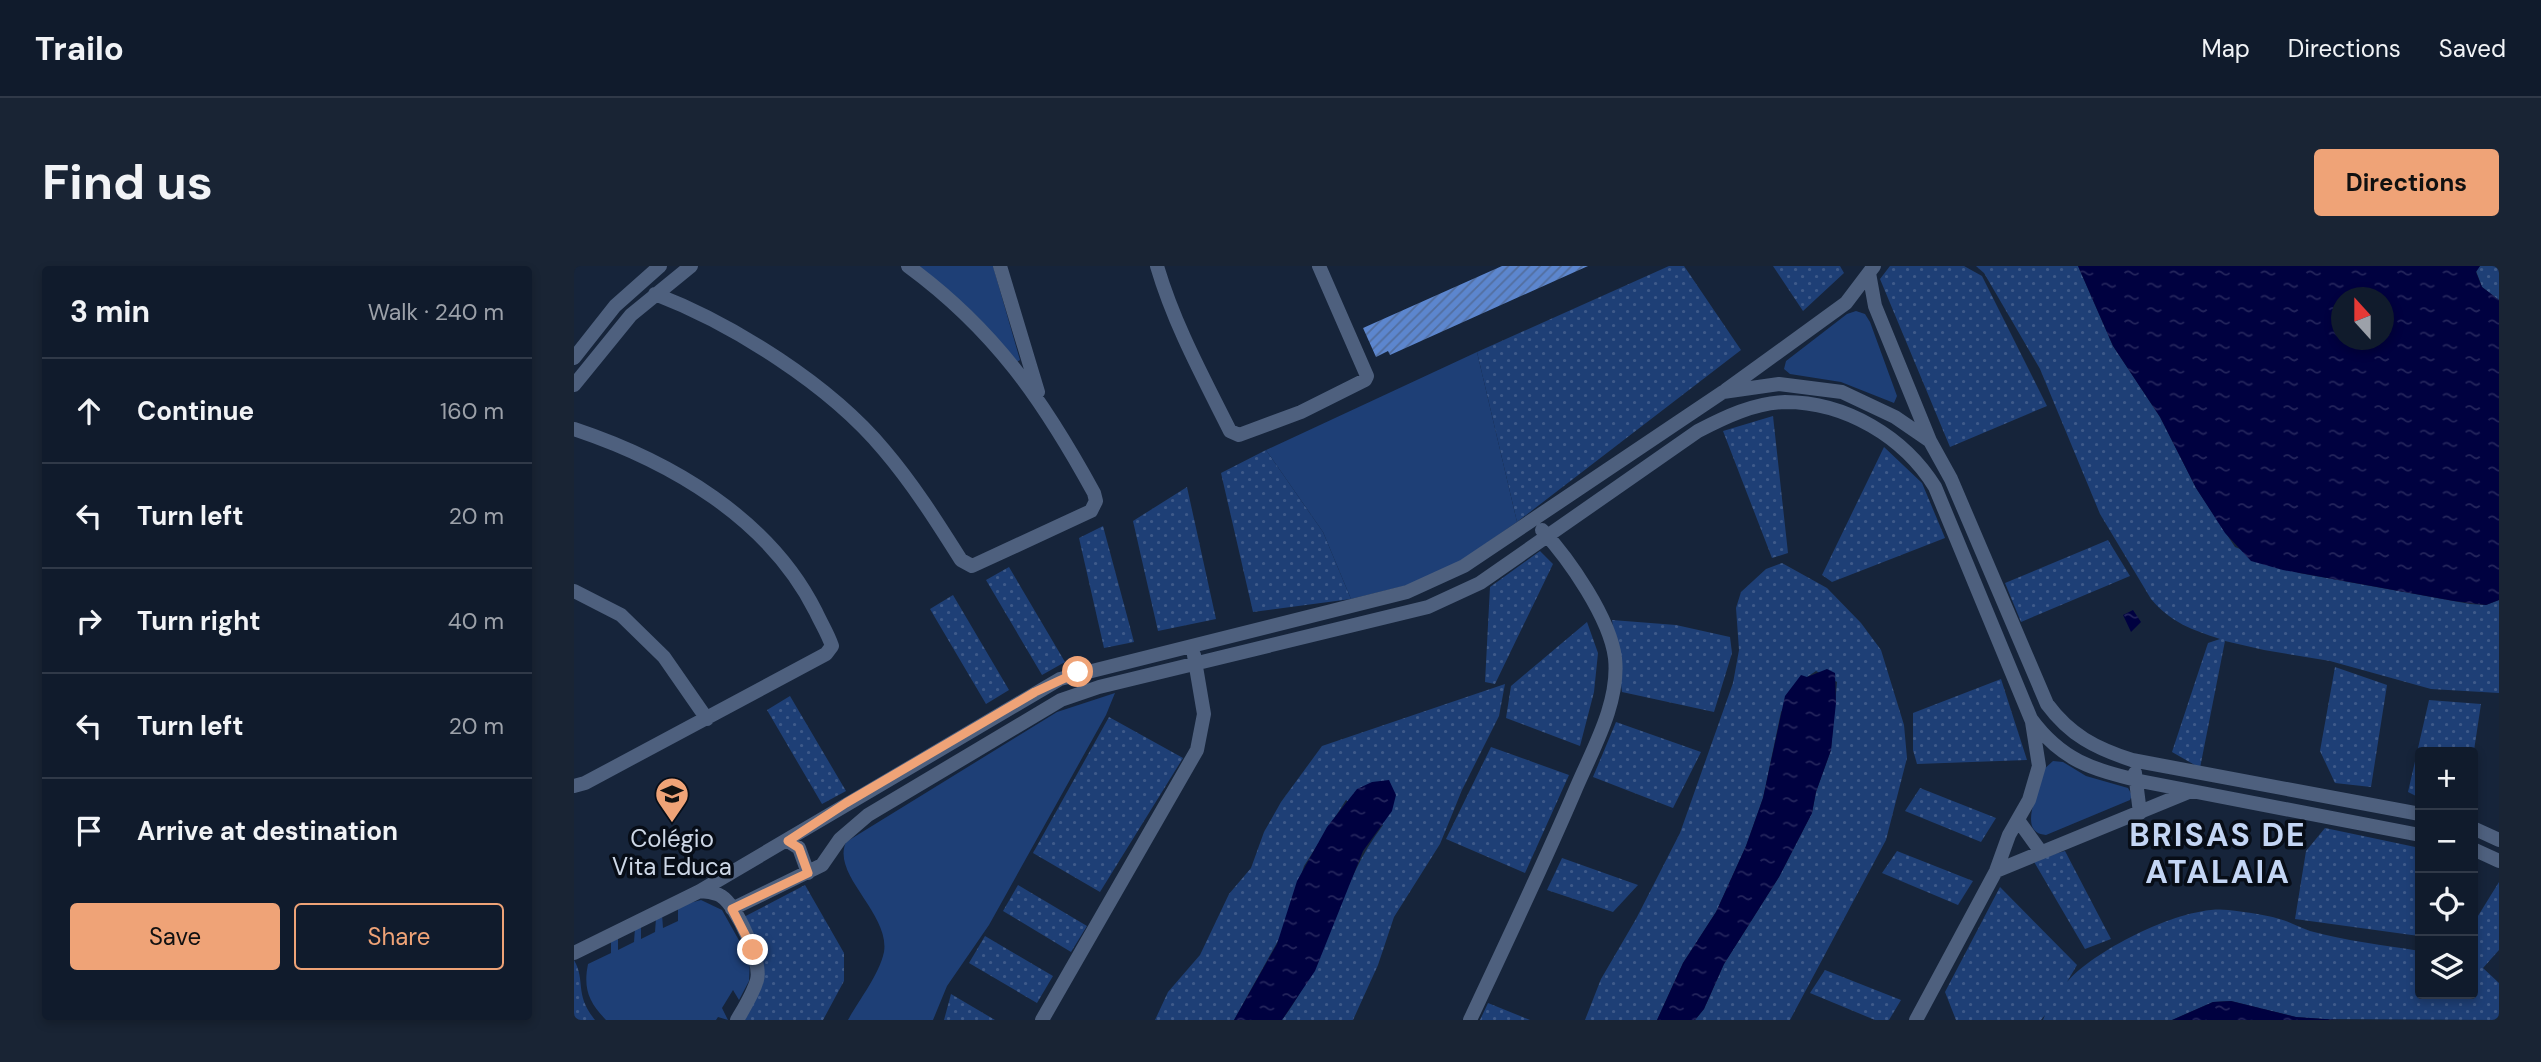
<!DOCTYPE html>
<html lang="en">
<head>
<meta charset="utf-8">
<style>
  body { margin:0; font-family:"DM Sans",sans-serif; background:#192434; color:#f1f3f6 }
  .controls { position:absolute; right:21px; bottom:21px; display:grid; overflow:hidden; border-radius:7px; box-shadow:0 4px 10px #0003 }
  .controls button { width:63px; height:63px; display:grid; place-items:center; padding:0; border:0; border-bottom:2px solid #303948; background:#101b2c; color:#f1f3f6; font:35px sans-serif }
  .compass { position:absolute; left:1757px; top:21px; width:63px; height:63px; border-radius:50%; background:#101b2c; box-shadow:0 4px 10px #0003; rotate:339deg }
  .stop { position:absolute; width:21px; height:21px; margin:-16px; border:5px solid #efa377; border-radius:50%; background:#fff }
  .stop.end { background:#efa377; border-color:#fff; box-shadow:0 2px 7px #0008 }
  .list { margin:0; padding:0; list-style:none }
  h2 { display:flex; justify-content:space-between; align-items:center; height:91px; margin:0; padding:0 28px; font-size:30px }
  h2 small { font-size:23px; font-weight:400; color:#9ca1a9 }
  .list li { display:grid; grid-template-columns:46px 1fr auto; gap:21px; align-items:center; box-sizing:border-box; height:105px; padding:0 28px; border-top:2px solid #303948 }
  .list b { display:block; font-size:26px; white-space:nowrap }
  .list em { font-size:23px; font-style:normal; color:#9ca1a9 }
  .actions { display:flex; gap:14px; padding:21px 28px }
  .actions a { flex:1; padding:16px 0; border:2px solid #efa377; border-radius:7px; text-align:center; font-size:24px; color:#efa377 }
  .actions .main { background:#efa377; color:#111 }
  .icon { flex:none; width:38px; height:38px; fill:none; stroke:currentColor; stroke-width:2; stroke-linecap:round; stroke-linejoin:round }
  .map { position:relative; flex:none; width:1925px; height:754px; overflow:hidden; border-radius:7px }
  header { display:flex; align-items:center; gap:42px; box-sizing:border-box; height:98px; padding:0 35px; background:#101b2c; border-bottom:2px solid #303948 }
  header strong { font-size:33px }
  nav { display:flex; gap:38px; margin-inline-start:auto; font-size:24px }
  .intro { display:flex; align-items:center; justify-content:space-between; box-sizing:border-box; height:168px; padding:0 42px }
  h1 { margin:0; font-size:49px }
  .button { padding:18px 32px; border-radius:7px; background:#efa377; color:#111; font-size:24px; font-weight:700 }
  main { display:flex; gap:42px; padding:0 42px }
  aside { flex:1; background:#101b2c; border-radius:7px; box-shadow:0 4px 10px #0003 }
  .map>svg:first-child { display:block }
</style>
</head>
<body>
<header>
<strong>Trailo</strong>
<nav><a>Map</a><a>Directions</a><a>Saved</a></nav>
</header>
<div class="intro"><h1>Find us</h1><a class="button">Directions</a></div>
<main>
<aside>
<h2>3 min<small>Walk · 240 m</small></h2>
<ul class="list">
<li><svg class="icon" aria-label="ahead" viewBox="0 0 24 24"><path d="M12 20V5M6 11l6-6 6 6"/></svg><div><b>Continue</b></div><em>160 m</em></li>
<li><svg class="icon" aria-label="left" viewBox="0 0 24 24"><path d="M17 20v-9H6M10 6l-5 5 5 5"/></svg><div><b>Turn left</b></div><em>20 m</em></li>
<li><svg class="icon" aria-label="right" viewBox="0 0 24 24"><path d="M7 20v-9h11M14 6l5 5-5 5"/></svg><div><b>Turn right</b></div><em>40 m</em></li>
<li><svg class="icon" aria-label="left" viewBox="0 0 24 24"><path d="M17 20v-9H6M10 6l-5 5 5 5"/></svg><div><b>Turn left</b></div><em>20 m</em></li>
<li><svg class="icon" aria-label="arrive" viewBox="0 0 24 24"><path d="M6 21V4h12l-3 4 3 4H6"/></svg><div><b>Arrive at destination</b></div></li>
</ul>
<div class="actions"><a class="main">Save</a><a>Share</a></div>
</aside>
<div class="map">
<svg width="1925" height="754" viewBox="0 0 1925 754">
  <defs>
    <pattern id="grass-dots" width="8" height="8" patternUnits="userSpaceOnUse" patternTransform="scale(1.75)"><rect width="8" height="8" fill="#1e3f76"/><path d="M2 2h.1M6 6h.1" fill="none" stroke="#3e5a8a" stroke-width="1.8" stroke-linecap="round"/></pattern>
    <pattern id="water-ripples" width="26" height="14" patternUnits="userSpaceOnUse" patternTransform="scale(1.75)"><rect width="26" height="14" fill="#000140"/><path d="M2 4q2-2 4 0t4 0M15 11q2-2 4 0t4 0" fill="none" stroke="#24255c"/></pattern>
    <pattern id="building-hatch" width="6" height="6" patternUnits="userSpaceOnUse" patternTransform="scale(1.75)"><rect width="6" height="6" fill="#5c86ce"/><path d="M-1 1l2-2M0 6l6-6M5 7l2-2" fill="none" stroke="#526e9e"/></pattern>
  </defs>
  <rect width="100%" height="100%" fill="#16243a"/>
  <path fill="url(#grass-dots)" d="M1095 0H1110L1167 84 943 256 903 86Z
    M1199 0H1266L1270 7 1229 45Z
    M1316 0H1390L1408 10 1473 140 1376 181 1306 13Z
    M1402 0H1504L1539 80 1586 151 1622 222 1661 281 1725 307 1896 338 1912 339 1925 334V427L1857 423 1756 395 1690 384 1651 375 1626 502 1598 486 1634 377 1646 373C1619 364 1597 357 1577 333L1526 248 1466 103 1410 7Z
    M1906 0H1925V34L1908 21 1902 5Z
    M1199 150 1214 287 1198 292 1149 165Z
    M1310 181 1348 217 1371 272 1258 316 1248 309Z
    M692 184 749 266 777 333 679 346 647 207Z
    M613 221 642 353 584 365 559 255Z
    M529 260 560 376 530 382 505 272Z
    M1534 274 1556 310 1447 356 1431 317Z
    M966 285 979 298 921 418 911 416 916 321Z
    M1208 297 1253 322 1287 357 1307 384 1330 459 1333 492 1312 574 1216 754H1121L1130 743 1150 698 1205 611 1238 547 1242 526 1257 484 1263 416 1242 405 1233 411 1207 446 1189 532 1172 580 1142 646 1109 697 1083 754H1011L1027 713 1062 653 1106 567 1159 417 1165 384 1162 342 1167 326 1192 303Z
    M435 301 491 396 468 409 412 314Z
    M379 329 435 424 412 438 356 343Z
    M1038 354 1102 359 1156 371 1158 387 1140 446 1048 426Z
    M1013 356 1024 387 1020 426 1006 480 932 452 937 420Z
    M1761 401 1813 419 1797 521 1761 517 1746 485Z
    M1427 413 1453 494 1343 498 1339 484V447Z
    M931 418 925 450 888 524 866 578 820 651 804 699 779 754H708C754 694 764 618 809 559L772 534 730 600 710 664 660 754H581L594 726 626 689 655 628 677 602 690 566 707 536 748 480Z
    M216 430 272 525 248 538 193 444Z
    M1855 434 1907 438 1899 491V486H1846V532L1834 526Z
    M535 451 609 492 526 626 459 587Z
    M1042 456 1127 486 1099 542 1019 511Z
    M917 481 995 509 951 607 872 573Z
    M1346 522 1422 552 1407 576 1331 545Z
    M1751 562 1846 582 1845 670 1721 653 1732 585Z
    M1323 585 1399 615 1384 639 1308 607Z
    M1491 585 1537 673 1511 683 1459 594Z
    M988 592 1064 619 1039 646 973 624Z
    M1925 616V684L1909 702 1925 717V754L1750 753 1722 751 1657 735 1639 736 1598 754H1469L1471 749 1467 754H1382L1371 726 1426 621 1503 699 1493 716C1520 684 1611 638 1654 644 1671 646 1696 649 1712 655 1720 658 1727 662 1736 665 1773 675 1809 679 1846 685V728H1899V697L1903 698 1899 694V658Z
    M231 619 270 687V715L249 754H163L183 713 164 654Z
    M444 619 513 660 497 686 429 645Z
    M411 670 479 710 463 737 395 697Z
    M0 694C12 715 0 728 21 754H0Z
    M1251 704 1327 734 1315 754H1301L1236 727Z
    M377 728 421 754H370Z
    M914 737 956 754H906Z"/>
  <path fill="#1e3f76" d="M344 0H419L446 94 441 97Z
    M1282 45 1291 48 1296 56 1323 130 1320 137 1267 116 1216 108 1210 103 1212 95 1273 48Z
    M903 86 943 256 890 293 842 317 777 333 749 266 692 184Z
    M541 427 532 449 415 659 373 720 359 754H274C285 734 305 709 310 686 316 647 257 609 272 576L483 446Z
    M1479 495 1489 496 1512 510 1554 522 1558 529 1556 534 1472 569C1442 567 1466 525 1468 505Z
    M127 634 148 644 176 694 175 715 165 734 159 724 148 742 154 754 144 751 142 754H32C15 736 9 723 14 698L37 687V674L44 671V684L60 676 61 662 67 659V673L81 666 82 652 88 648 89 662 104 655V640Z"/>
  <path fill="url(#water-ripples)" fill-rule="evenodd" d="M1504 0H1906L1902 6 1908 21 1925 34V334L1912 339 1880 335 1709 304 1677 295 1651 267 1622 222 1586 151 1539 80ZM1768 32H1810V74H1768Z
    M1559 344 1567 356 1557 366 1549 349Z
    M1253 403 1261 407 1262 437 1257 484 1242 526 1238 547 1205 611 1150 698 1130 743 1121 754H1083L1109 697 1142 646 1172 580 1189 532 1211 430 1227 409 1233 411Z
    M815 514 822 529 818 545 789 585 741 705 708 754H660L703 678 723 615 753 561 783 523 798 516Z
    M1657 735 1722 751 1765 754H1598L1639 736Z"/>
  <path fill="url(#building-hatch)" d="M928 0H1014L816 89 814 85 802 91 789 62Z"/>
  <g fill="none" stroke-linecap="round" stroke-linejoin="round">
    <path stroke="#4e607e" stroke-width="14" d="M426 0 464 126
      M583 0C600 58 629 111 656 165L665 169 727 146 791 114 793 110 745 0
      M1295 7 1301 40 1356 175
      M81 28C159 58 256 119 310 184 339 218 363 256 387 294L398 300 517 245 522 235 520 227C469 134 421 64 334 0
      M0 92 41 40 86 0
      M0 119 57 49 117 0
      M1152 124 1272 37 1300 0
      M0 163C96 195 195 252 242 346 247 357 254 368 258 380L252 388 11 517 0 520
      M0 325 47 349 90 391 133 453
      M1561 507 1566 547
      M1444 554 1467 586
      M1899 562 1925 574
      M214 575 225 582 234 607
      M1899 583 1925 595
      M1422 605 1617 525
      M126 625 486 413 833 326 890 300 1149 126 1205 118 1268 126 1321 151 1356 175 1377 213 1473 438C1496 469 1521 482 1558 494L1846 548
      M158 643 248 599 266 573 294 549 487 434 525 421 854 341 906 317 1124 165C1151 151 1180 137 1211 136 1272 136 1330 171 1361 221L1457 453C1488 495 1518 503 1566 515L1846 569
      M0 687 126 625C133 626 141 626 147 630 163 640 188 696 183 714 179 728 170 742 163 754
      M468 754 623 484 630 448 620 389
      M896 754C931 679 967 604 1000 527 1017 486 1046 438 1041 392 1036 352 995 293 968 264
      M1342 754 1422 605 1435 569 1455 534 1465 500 1458 456"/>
  </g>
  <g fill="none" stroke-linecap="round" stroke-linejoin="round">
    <path stroke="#efa377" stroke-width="9" d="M179 684 158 643 234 607 225 582 214 575 272 537 461 426 504 406"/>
  </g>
  <defs>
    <g id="school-pin" transform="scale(1.75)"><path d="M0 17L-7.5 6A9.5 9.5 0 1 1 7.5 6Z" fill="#efa377" stroke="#070d17"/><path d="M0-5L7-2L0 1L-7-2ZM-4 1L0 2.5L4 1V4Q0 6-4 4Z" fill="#111"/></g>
  </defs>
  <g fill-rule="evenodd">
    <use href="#school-pin" x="98" y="528"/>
  </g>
  <g text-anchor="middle" stroke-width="7" stroke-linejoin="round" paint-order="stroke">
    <g font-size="24" fill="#cdd7e6" stroke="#070d17">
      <text x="98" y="581">Colégio<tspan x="98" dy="28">Vita Educa</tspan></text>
    </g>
    <g font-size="32" font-weight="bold" letter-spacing="2" fill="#c3d5f4" stroke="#070d17">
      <text x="1644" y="580">BRISAS DE<tspan x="1644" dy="37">ATALAIA</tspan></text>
    </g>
  </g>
</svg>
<div class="controls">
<button>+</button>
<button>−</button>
<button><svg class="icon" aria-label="locate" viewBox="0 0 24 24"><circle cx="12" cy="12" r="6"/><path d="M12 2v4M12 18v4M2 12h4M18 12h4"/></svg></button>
<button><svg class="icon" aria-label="layers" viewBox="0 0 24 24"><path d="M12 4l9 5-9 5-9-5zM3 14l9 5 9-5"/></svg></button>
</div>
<svg class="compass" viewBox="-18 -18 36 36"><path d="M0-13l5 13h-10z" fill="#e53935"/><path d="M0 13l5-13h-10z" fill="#9ca1a9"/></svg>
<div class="stop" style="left:504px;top:406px"></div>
<div class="stop end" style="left:179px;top:684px"></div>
</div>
</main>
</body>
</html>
